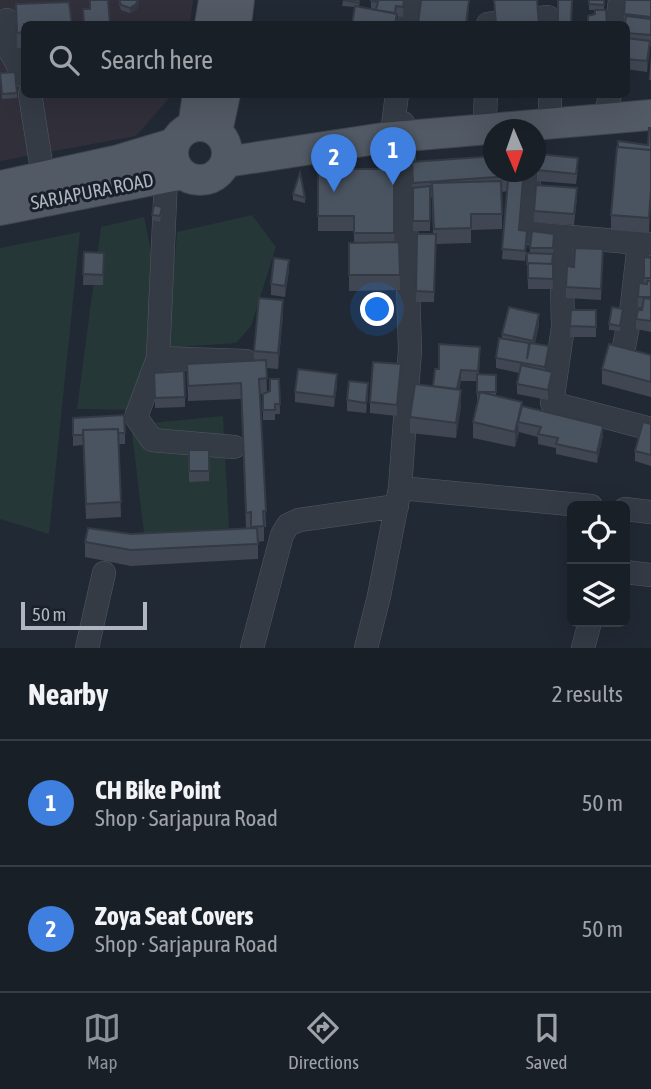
<!DOCTYPE html>
<html lang="en">
<head>
<meta charset="utf-8">
<style>
  body { margin:0; font-family:"Asap Condensed",sans-serif; background:#262c33; color:#f1f3f6 }
  .controls { position:absolute; right:21px; bottom:21px; display:grid; overflow:hidden; border-radius:10px; box-shadow:0 7px 28px #0002 }
  .controls button { width:63px; height:63px; display:grid; place-items:center; padding:0; border:0; border-bottom:2px solid #373d44; background:#191f27; color:#f1f3f6; font:35px sans-serif }
  .compass { position:absolute; left:483px; top:119px; width:63px; height:63px; border-radius:50%; background:#191f27; box-shadow:0 7px 28px #0002; rotate:178deg }
  .scale { position:absolute; left:21px; bottom:18px; width:126px; box-sizing:border-box; padding-left:7px; border:4px solid #afb6c2; border-top:0; font-size:19px; line-height:24px; white-space:nowrap; color:#afb6c2; -webkit-text-stroke:5px #1a2029; paint-order:stroke }
  .you { position:absolute; left:378px; top:310px; width:24px; height:24px; margin:-18px; border:5px solid #fff; border-radius:50%; background:#1a73e8; box-shadow:0 0 0 10px #1a73e833 }
  .badge { display:grid; place-items:center; width:46px; height:46px; border-radius:50%; background:#8c9099; color:#fff; font-size:23px; font-weight:700 }
  .pin { position:absolute; translate:-50% -58px; filter:drop-shadow(0 2px 4px #0008) }
  .pin::after { content:''; position:absolute; top:37px; width:24px; height:21px; background:inherit; clip-path:polygon(0 0,100% 0,50% 100%) }
  .list { margin:0; padding:0; list-style:none }
  h2 { display:flex; justify-content:space-between; align-items:center; height:91px; margin:0; padding:0 28px; font-size:30px }
  h2 small { font-size:23px; font-weight:400; color:#9fa2a7 }
  .list li { display:grid; grid-template-columns:46px 1fr auto; gap:21px; align-items:center; box-sizing:border-box; height:126px; padding:0 28px; border-top:2px solid #373d44 }
  .list b { display:block; font-size:26px; white-space:nowrap }
  .list p { margin:0; font-size:23px; white-space:nowrap; color:#9fa2a7 }
  .list em { font-size:23px; font-style:normal; color:#9fa2a7 }
  .icon { flex:none; width:38px; height:38px; fill:none; stroke:currentColor; stroke-width:2; stroke-linecap:round; stroke-linejoin:round }
  .map { position:relative; flex:none; width:651px; height:648px; overflow:hidden }
  .search { position:absolute; background:#191f27; box-shadow:0 7px 28px #0002; left:21px; right:21px; top:21px; height:77px; display:flex; align-items:center; gap:18px; box-sizing:border-box; padding:0 24px; border-radius:10px; color:#9fa2a7; font-size:26px }
  .sheet { height:343px; background:#191f27 }
  nav { display:flex; justify-content:space-around; align-items:center; box-sizing:border-box; height:98px; border-top:2px solid #373d44; background:#191f27; font-size:19px; color:#9fa2a7 }
  nav a { display:grid; justify-items:center; gap:4px }
  nav .on { color:#8c9099 }
  .map>svg:first-child { display:block }
</style>
</head>
<body>
<div class="map">
<svg width="651" height="648" viewBox="0 0 651 648">
  <rect width="100%" height="100%" fill="#212934"/>
  <path fill="#302f3a" d="M0 0H193L190 24H24V94L172 95 136 136 0 161Z"/>
  <path fill="#263737" d="M252 215 276 247 251 326 236 343 151 349 147 410 77 409 101 227 144 217 152 256 175 258 177 232Z
    M80 232 49 534 0 519V248Z
    M223 416 229 528 144 533 131 425Z"/>
  <g fill="none" stroke-linecap="round" stroke-linejoin="round">
    <g stroke="#525963" stroke-width="24">
      <path id="minor" d="M7 20 10 51 24 76
        M409 24 414 0
        M488 24 548 17V24
        M617 24 620 0
        M30 94 43 176
        M550 94V110
        M608 105 610 94
        M485 116 486 94
        M393 125 397 94
        M529 172 527 233 651 244
        M166 178 158 358 136 417 152 440 234 447
        M561 236 563 327 552 403 651 429
        M624 347 632 305 639 243
        M158 358 246 361
        M400 488 591 506
        M625 509 651 512
        M625 572 651 575
        M87 648 104 573
        M252 648 282 535 288 525 299 520 397 506
        M366 648 379 596 400 488 410 350 403 123
        M583 648 590 622"/>
    </g>
    <g stroke="#3e444e" stroke-width="32">
      <path id="major" d="M210 24 214 0
        M236 24 239 0
        M173 153a27 27 0 1 1 54 0a27 27 0 1 1-54 0Z
        M193 127 198 94
        M217 132 225 94
        M226 162 383 138 651 115
        M0 186 115 161 175 143
        M0 210 183 174"/>
    </g>
    <use href="#minor" stroke="#343b45" stroke-width="23"/>
    <use href="#major" stroke="#525a65" stroke-width="30"/>
  </g>
  <path fill="#404753" d="M119 0H139V4L136 10 130 13 121 10 119 4Z
    M343 0H360L359 6 371 9V0H406V3L403 17 397 16V24L355 7 342 6Z
    M589 0H604V10H589Z
    M651 0V46H650L647 72 626 69V24H624V14Z
    M16 4 24 24V48H17Z
    M651 55V80H649Z
    M0 73 17 93V98L2 99Z
    M649 128V233L611 230V215L618 147 648 145Z
    M412 162 523 172V190L520 230 527 241 525 261 502 259 507 191 502 192V229L471 230V243L436 244 434 302H416L417 234H433L432 197H430V231H413Z
    M318 169H394V242H399L400 290 349 291V243L354 242V231H318Z
    M578 169 576 184 537 181V170Z
    M293 194 305 198V203L293 200Z
    M577 198 574 225 534 222V211Z
    M162 212 160 222 152 220V215Z
    M554 244 552 264 553 289H528L527 253H530V248Z
    M603 249 601 300 566 298V287L574 267Z
    M84 252 104 253 103 285H83Z
    M644 257 651 258V332L636 329V319L642 307H638V297L644 283Z
    M289 270 285 297 271 295V284Z
    M571 310H596V337H570Z
    M623 314 620 331 609 330V324Z
    M283 315 278 369 266 368 267 392 270 391 279 379 280 414H275V420H263V394H260L266 527H264V541L258 542V559L131 566 85 557V542L131 534 251 529V528H246L241 399 188 401 187 364 254 361V351Z
    M539 325 535 343 549 356 546 370 552 382 548 400 517 394V384L519 373 496 368V358L502 339V334Z
    M651 355V397L602 384V369Z
    M480 357 479 374 496 375V396L522 406 603 436 597 463 556 454V448L538 444V437L519 432 515 447 473 438V422L477 403V381H461L459 390 461 406 456 438 410 433V417L433 386 439 369Z
    M154 373 185 397V407L155 408Z
    M401 375 397 416 370 413V402Z
    M337 385 334 407 295 402V392Z
    M368 394 366 413 347 411V400Z
    M73 418 125 433V444H119L121 517 86 519 83 445 73 446Z
    M651 424V466L635 461V451Z
    M189 450H209V481L189 482Z"/>
  <path fill="#343a43" d="M139 0V4L136 10 130 13V8Z
    M404 0H406V3L403 17Z
    M469 0 468 24H466Z
    M650 41V51L647 72V61Z
    M651 189V204L649 233V218Z
    M289 260V270L285 297V286Z
    M283 300V315L278 369V353Z
    M539 314V325L533 352V341Z
    M549 346V356L545 378V367Z
    M401 364V375L397 416V405Z
    M461 370V381L457 399V389Z
    M552 372V382L548 400V390Z
    M337 374V385L334 407V397Z
    M368 383V394L366 413V403Z
    M461 390V406L456 438V423Z
    M522 402V417L518 422 519 432 515 447V432Z
    M603 426V436L597 463V453Z"/>
  <path fill="#4a5360" stroke="#343a43" stroke-width="2" d="M90 0H108L110 24H84L83 9H90Z
    M119 0H138L136 4 130 8 121 5Z
    M343 0H359V3Z
    M371 0H404L403 7 396 6 395 13 376 10 378 2 371 1Z
    M421 0H469L466 24H418Z
    M494 0H537L539 24H496Z
    M558 0H572L571 24 558 23Z
    M589 0H604V5L589 4Z
    M625 0H651V17L624 14Z
    M69 2 72 24H24V32L17 33 16 4Z
    M355 6 397 14 395 24H352Z
    M595 10H606L607 24H591V22H588V16L595 14Z
    M626 16 651 19V35L626 33V24H625Z
    M626 38 650 41 647 61 626 59Z
    M15 72 17 93 2 94 0 73Z
    M649 128H651V150L618 147V141L648 145Z
    M617 147 651 150V189L649 218 611 215Z
    M539 154 578 158 576 174 537 170Z
    M494 156V172H523V175L413 183 412 162Z
    M318 169H394V233H354V216H318Z
    M300 173 305 198 293 194Z
    M523 180 519 230 527 231 525 251 502 249 508 181Z
    M501 181 502 214H471V228L434 229 432 183Z
    M536 185 577 188 574 214 534 211Z
    M430 186V221H413V188Z
    M154 205 162 207 160 216 152 215Z
    M532 231 554 234 553 248H530Z
    M417 234H436L434 292 416 291Z
    M399 242 400 275H349V243Z
    M575 248 603 249 601 289 566 287 567 266 574 267Z
    M84 252 104 253 103 275 83 274Z
    M527 253 553 254 552 264 528 263 527 265Z
    M644 257 651 258V278H644Z
    M274 258 289 260 285 286 271 284Z
    M528 263 553 264V279L528 278Z
    M647 281H651V297H638L639 283 647 284Z
    M259 298 283 300 278 353 254 351Z
    M644 298 651 299V321L636 319 638 310H642Z
    M509 307 539 314 533 341 502 334Z
    M612 307 623 309 620 326 609 324Z
    M571 310H596V327L570 326Z
    M499 338 529 343 527 359 530 343 549 346 545 367 496 358Z
    M439 344 480 347 478 371 461 370 457 389 433 386 435 369H439Z
    M609 344 651 355V382L602 369Z
    M266 360 267 378 259 379 266 511H263L264 526 251 527V512L246 513 241 383 188 386 187 364Z
    M373 362 401 364 397 405 370 402Z
    M521 365 552 372 548 390 517 384Z
    M298 369 337 374 334 397 295 392Z
    M184 371 185 397 155 398 154 373Z
    M477 374 496 375V392H480L477 393Z
    M270 379H279L280 404H275V410H263V394L270 391Z
    M349 381 368 383 366 403 347 400Z
    M415 384 461 390 456 423 410 417Z
    M480 392 522 402 515 432 473 422Z
    M522 406 603 426 597 453 556 444 558 438 538 434 541 427 518 422Z
    M124 415 125 433H118V429L83 430V435H73V418Z
    M643 422 651 424V455L635 451Z
    M118 429 121 502 86 504 83 430Z
    M189 450H209V471H189Z
    M88 528 131 534 257 528 258 544 131 550 85 542Z"/>
  <g text-anchor="middle" stroke-width="6" stroke-linejoin="round" paint-order="stroke">
    <g font-size="19" fill="#afb6c2" stroke="#1a2029">
      <text transform="translate(92 191) rotate(-11)" y="7">SARJAPURA ROAD</text>
    </g>
  </g>
</svg>
<div class="controls">
<button><svg class="icon" aria-label="locate" viewBox="0 0 24 24"><circle cx="12" cy="12" r="6"/><path d="M12 2v4M12 18v4M2 12h4M18 12h4"/></svg></button>
<button><svg class="icon" aria-label="layers" viewBox="0 0 24 24"><path d="M12 4l9 5-9 5-9-5zM3 14l9 5 9-5"/></svg></button>
</div>
<svg class="compass" viewBox="-18 -18 36 36"><path d="M0-13l5 13h-10z" fill="#e53935"/><path d="M0 13l5-13h-10z" fill="#9fa2a7"/></svg>
<div class="scale">50 m</div>
<div class="you"></div>
<div class="pin badge" style="left:393px;top:185px;background:#3f7fe0">1</div>
<div class="pin badge" style="left:334px;top:192px;background:#3f7fe0">2</div>
<div class="search"><svg class="icon" aria-label="search" viewBox="0 0 24 24"><circle cx="10" cy="10" r="6"/><path d="M15 15l6 6"/></svg>Search here</div>
</div>
<section class="sheet">
<h2>Nearby<small>2 results</small></h2>
<ul class="list">
<li><span class="badge" style="background:#3f7fe0">1</span><div><b>CH Bike Point</b><p>Shop · Sarjapura Road</p></div><em>50 m</em></li>
<li><span class="badge" style="background:#3f7fe0">2</span><div><b>Zoya Seat Covers</b><p>Shop · Sarjapura Road</p></div><em>50 m</em></li>
</ul>
</section>
<nav>
<a class="on"><svg class="icon" aria-label="map" viewBox="0 0 24 24"><path d="M3 6l6-2 6 2 6-2v14l-6 2-6-2-6 2zM9 4v14M15 6v14"/></svg>Map</a>
<a><svg class="icon" aria-label="directions" viewBox="0 0 24 24"><path d="M12 3l9 9-9 9-9-9zM9 14v-3h6M13 9l2 2-2 2"/></svg>Directions</a>
<a><svg class="icon" aria-label="saved" viewBox="0 0 24 24"><path d="M7 4h10v16l-5-4-5 4z"/></svg>Saved</a>
</nav>
</body>
</html>
